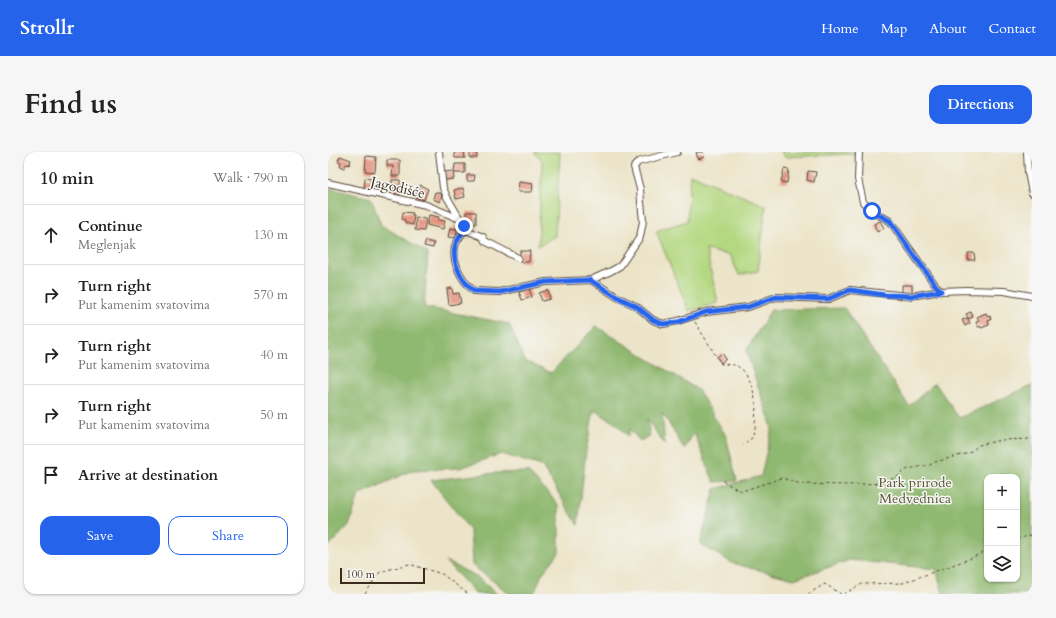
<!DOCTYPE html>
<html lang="en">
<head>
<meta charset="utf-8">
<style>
  body { margin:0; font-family:Cardo,serif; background:#f6f6f6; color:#222 }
  .controls { position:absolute; right:12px; bottom:12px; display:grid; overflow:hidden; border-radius:8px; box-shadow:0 1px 3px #0004 }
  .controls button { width:36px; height:36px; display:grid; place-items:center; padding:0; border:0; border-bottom:1px solid #e0e0e0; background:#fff; color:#222; font:20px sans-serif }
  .scale { position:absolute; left:12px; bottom:10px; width:85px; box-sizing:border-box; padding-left:4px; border:2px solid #3b2a1e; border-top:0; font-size:11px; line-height:14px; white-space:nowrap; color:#3b2a1e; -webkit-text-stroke:3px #f6f6f2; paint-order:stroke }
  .stop { position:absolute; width:12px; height:12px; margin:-9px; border:3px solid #2563eb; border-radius:50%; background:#fff }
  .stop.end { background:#2563eb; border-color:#fff; box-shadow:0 1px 4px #0008 }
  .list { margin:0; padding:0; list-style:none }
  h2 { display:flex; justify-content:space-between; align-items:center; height:52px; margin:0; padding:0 16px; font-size:17px }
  h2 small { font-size:13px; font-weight:400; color:#767676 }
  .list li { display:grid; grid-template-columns:26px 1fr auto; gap:12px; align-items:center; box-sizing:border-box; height:60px; padding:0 16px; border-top:1px solid #e0e0e0 }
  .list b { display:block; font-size:15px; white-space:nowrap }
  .list p { margin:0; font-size:13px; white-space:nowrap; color:#767676 }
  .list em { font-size:13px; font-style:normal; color:#767676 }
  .actions { display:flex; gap:8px; padding:12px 16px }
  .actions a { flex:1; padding:9px 0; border:1px solid #2563eb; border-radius:12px; text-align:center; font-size:14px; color:#2563eb }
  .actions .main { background:#2563eb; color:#fff }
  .icon { flex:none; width:22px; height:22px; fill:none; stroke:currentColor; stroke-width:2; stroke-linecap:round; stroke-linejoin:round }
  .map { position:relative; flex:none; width:704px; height:442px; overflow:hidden; border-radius:12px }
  header { display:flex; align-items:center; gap:24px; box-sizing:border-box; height:56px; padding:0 20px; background:#2563eb; color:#fff }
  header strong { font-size:19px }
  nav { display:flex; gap:22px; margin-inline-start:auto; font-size:14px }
  .intro { display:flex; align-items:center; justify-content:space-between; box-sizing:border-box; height:96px; padding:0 24px }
  h1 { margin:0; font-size:28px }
  .button { padding:10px 18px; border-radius:12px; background:#2563eb; color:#fff; font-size:14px; font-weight:700 }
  main { display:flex; gap:24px; padding:0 24px }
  aside { flex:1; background:#fff; border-radius:12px; box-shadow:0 1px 3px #0004 }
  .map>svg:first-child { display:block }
</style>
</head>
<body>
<header>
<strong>Strollr</strong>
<nav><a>Home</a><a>Map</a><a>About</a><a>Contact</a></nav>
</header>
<div class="intro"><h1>Find us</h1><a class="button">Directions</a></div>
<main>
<aside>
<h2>10 min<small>Walk · 790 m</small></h2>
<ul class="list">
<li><svg class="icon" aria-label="ahead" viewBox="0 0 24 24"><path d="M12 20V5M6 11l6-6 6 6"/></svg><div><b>Continue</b><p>Meglenjak</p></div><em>130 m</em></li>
<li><svg class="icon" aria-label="right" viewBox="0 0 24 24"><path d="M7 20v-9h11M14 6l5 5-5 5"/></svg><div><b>Turn right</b><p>Put kamenim svatovima</p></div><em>570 m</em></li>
<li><svg class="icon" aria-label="right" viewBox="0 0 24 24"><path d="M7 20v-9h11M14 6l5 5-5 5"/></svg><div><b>Turn right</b><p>Put kamenim svatovima</p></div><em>40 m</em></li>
<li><svg class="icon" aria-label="right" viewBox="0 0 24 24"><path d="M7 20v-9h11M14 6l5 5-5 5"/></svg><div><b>Turn right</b><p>Put kamenim svatovima</p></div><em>50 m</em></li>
<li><svg class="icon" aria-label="arrive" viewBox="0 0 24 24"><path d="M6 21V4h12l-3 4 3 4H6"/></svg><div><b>Arrive at destination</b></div></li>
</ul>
<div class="actions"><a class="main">Save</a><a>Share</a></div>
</aside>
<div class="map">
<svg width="704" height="442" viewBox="0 0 704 442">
  <rect width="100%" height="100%" fill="#f6f6f2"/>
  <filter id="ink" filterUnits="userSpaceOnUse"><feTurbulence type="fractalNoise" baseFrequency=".025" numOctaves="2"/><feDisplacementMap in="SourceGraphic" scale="8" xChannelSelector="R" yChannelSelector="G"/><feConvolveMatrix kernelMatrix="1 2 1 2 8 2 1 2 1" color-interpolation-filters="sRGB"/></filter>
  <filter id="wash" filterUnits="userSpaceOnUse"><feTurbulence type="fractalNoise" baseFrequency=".012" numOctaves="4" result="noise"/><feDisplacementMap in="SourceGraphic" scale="16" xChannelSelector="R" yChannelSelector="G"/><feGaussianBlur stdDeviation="0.9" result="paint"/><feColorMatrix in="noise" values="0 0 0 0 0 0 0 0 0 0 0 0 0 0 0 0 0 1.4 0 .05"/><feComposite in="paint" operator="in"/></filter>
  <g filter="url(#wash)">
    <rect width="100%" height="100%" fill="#ece4c8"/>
    <path fill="#b4d881" stroke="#788150" d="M206 0H232L227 84 210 94 214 8Z
      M453 0H528V2L457 5Z
      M362 22 438 54 430 119 411 123 402 103 378 98 390 151 361 159 328 79 359 69Z"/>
    <path fill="#8fb86f" stroke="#657146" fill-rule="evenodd" d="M0 36 43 46 53 73 100 101 96 155 181 172 197 209 223 221 268 174 370 238 398 284 409 329 386 330 366 281 356 297 334 260 337 293 319 267 322 284 312 289 302 277 300 284 287 271 266 258 258 299 250 373 214 314 173 302 132 316 85 318 31 343 21 373 0 395Z
      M516 156 581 254 607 231 631 266 704 233V442H615L608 417 522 408 466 427 404 411 372 392 387 337 433 324 444 275 418 199 443 158ZM659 325H689V427H659Z
      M200 320 231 353V401L214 422 206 442H182L144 413 142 378 103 328 166 321Z
      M117 409 148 424 169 442H148Z"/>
    <g id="blocks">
      <path fill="#e5927f" d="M126 0H136L137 6H127Z
        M142 0H149V6H142Z
        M368 0H375L376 5 370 7Z
        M12 4 23 8 21 13 18 12 16 16 12 14 13 10 10 9Z
        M38 4 48 5 47 20 37 19Z
        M59 8H72V24H64L65 14H59Z
        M127 12H137V21H126Z
        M456 17 461 18 459 31 453 30Z
        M125 19 126 27 117 28 116 20Z
        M480 19 488 20 486 30 479 28Z
        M139 23H147L146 29H139Z
        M37 26 43 27V31L44 32V37H36Z
        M64 28H72V42H64Z
        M191 30 205 32 204 40H190Z
        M92 33 100 37 96 48 87 45Z
        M135 36 137 45 128 47 126 38Z
        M107 40 114 42 112 50 105 47Z
        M75 60 85 61 84 63H86L85 73 77 71V68L74 67Z
        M138 60H148V72H138Z
        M101 63 111 65 110 68 117 69 115 77 99 73Z
        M88 66 98 67 96 79 87 78Z
        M552 69 556 76 549 80 546 72Z
        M122 76 129 77 128 86 120 85Z
        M98 89 106 91 105 96 96 94Z
        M192 99H202L201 110H192Z
        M640 101H646L647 108H640Z
        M574 133H584V141H574Z
        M124 136 125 142 131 141 133 151 121 153 119 137Z
        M201 137 204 145 194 148 191 140Z
        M220 138 222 147 214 149 211 141Z
        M643 160 645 165 640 167 642 171 637 174 634 168 640 166 638 162Z
        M658 161 660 165 662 164 663 168 660 169 661 173 653 176 652 174 650 175 648 170 651 168 649 165Z
        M394 201 398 207 393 211 389 205Z"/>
    </g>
  </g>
  <g filter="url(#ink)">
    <use href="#blocks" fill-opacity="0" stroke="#564638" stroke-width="1"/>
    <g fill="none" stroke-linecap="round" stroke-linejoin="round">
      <g stroke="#564638" stroke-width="8">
        <path id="minor" d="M111 0 115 36 119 45 136 74C136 81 131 85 128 91 122 108 133 128 146 139L171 140 218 130 263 128 289 145 308 154 325 168 335 172 350 169 378 160 420 155 448 145 500 147 522 138 570 143 583 144 613 139 638 138 676 139 704 144
          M531 0 530 27 535 50 544 59 562 69 608 134 613 139
          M699 0 700 20 704 41
          M0 31 98 53 132 67
          M136 77 155 85 157 89 190 106
          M263 128 283 119 292 114 312 85 315 69 313 50 312 37 306 15 310 10 349 0"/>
      </g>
      <path stroke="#564638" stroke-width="1" stroke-dasharray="3 3" stroke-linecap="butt" d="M367 170 393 212 408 213 417 220 424 233 428 252 427 276 424 286 414 293
        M395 329 405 335 414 339 454 326 473 332 520 333 553 331 569 325 576 319 580 317 602 313 607 310 641 301 651 293 674 288 704 287
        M689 387 704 383
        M37 442 52 420 81 412 114 422 140 442
        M480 442 497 432 513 442
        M516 442 534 432 575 431 641 407 659 399"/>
      <use href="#minor" stroke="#fff" stroke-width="6"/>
    </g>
  </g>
  <g fill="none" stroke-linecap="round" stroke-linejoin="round" filter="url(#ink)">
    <path stroke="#2563eb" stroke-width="5" d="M136 74C136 81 131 85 128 91 122 107 133 129 146 139L172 140 218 130 262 128 289 145 308 154 325 168 335 172 350 170 378 160 420 155 448 145 500 147 522 138 557 143 583 144 613 139 608 134 562 69 544 59"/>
  </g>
  <g text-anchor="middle" stroke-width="3" stroke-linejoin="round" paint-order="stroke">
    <g font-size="14" fill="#3b2a1e" stroke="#f6f6f2">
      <text transform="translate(70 35) rotate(13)" y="5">Jagodišće</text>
    </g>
    <g font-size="14" fill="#595637" stroke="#f6f6f2">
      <text x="587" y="335">Park prirode<tspan x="587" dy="16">Medvednica</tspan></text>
    </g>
  </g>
</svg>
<div class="controls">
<button>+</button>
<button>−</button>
<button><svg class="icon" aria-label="layers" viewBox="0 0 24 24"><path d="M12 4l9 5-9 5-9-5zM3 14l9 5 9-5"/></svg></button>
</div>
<div class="scale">100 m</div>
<div class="stop" style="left:544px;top:59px"></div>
<div class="stop end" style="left:136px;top:74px"></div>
</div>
</main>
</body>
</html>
